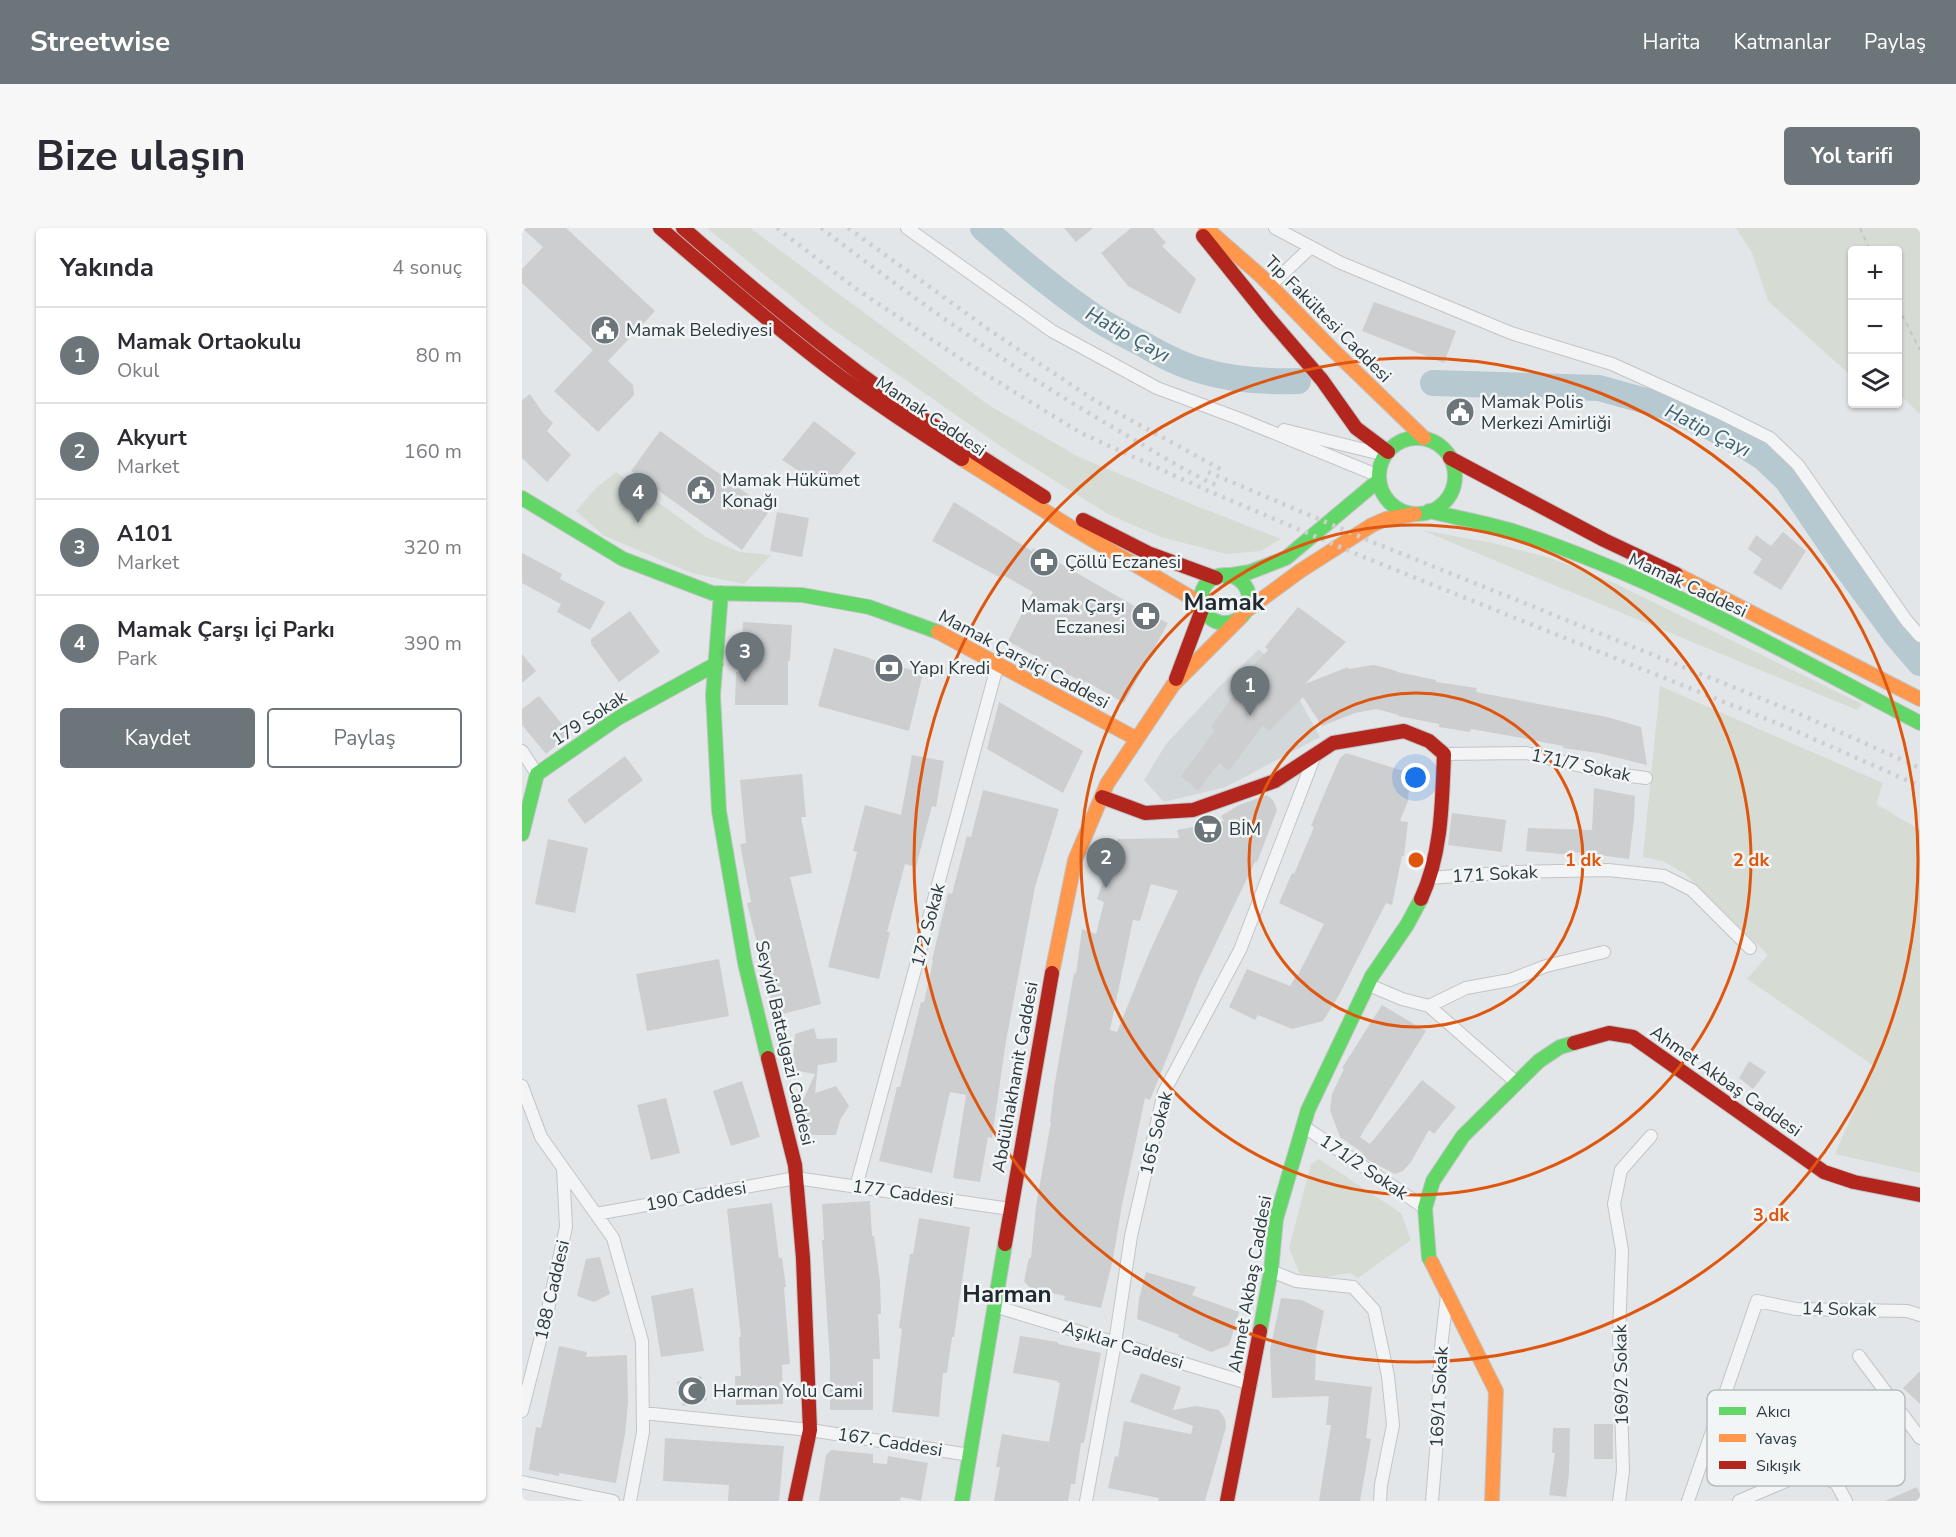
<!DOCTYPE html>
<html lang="tr">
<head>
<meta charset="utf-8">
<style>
  body { margin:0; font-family:"Nunito Sans",sans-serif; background:#f7f7f7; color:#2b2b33 }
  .controls { position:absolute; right:18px; top:18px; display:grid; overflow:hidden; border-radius:6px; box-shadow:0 2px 4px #0004 }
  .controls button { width:54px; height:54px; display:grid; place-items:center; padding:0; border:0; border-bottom:2px solid #e1e1e2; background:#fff; color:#2b2b33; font:30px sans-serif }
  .you { position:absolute; left:894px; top:550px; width:21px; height:21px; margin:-15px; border:4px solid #fff; border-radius:50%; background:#1a73e8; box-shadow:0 0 0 9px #1a73e833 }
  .badge { display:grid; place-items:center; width:39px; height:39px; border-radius:50%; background:#6c767a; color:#fff; font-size:20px; font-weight:700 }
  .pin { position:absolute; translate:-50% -50px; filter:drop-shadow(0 2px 3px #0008) }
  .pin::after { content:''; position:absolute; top:32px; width:21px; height:18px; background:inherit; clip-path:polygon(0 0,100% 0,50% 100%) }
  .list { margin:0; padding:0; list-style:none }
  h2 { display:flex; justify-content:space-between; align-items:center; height:78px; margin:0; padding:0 24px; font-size:26px }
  h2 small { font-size:20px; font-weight:400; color:#7c7c81 }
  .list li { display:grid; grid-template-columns:39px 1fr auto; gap:18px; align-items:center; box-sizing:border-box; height:96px; padding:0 24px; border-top:2px solid #e1e1e2 }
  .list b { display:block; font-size:22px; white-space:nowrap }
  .list p { margin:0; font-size:20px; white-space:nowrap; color:#7c7c81 }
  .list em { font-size:20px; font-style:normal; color:#7c7c81 }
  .actions { display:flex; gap:12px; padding:18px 24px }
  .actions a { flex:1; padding:14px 0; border:2px solid #6c767a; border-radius:6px; text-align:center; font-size:21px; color:#6c767a }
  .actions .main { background:#6c767a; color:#fff }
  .icon { flex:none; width:33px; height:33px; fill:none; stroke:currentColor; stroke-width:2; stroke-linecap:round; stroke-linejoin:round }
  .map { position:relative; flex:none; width:1398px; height:1273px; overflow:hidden; border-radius:6px }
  header { display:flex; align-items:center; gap:36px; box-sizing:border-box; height:84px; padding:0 30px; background:#6c767a; color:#fff }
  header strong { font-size:28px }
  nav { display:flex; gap:33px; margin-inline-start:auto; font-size:21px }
  .intro { display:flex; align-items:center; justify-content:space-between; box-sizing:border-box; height:144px; padding:0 36px }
  h1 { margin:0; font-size:42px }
  .button { padding:15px 27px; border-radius:6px; background:#6c767a; color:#fff; font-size:21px; font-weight:700 }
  main { display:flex; gap:36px; padding:0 36px }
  aside { flex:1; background:#fff; border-radius:6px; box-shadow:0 2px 4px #0004 }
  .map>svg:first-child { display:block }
</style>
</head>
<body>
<header>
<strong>Streetwise</strong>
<nav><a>Harita</a><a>Katmanlar</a><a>Paylaş</a></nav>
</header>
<div class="intro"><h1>Bize ulaşın</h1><a class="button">Yol tarifi</a></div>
<main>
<aside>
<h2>Yakında<small>4 sonuç</small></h2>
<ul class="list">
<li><span class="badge">1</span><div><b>Mamak Ortaokulu</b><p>Okul</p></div><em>80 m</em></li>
<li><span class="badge">2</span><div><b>Akyurt</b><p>Market</p></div><em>160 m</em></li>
<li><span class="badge">3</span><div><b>A101</b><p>Market</p></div><em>320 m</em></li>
<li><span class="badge">4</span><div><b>Mamak Çarşı İçi Parkı</b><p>Park</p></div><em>390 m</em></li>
</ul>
<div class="actions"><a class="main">Kaydet</a><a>Paylaş</a></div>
</aside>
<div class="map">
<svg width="1398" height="1273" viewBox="0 0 1398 1273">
  <rect width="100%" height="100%" fill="#e3e6e8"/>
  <path fill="#d2d7da" d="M737 421 777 460 775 467 798 509 704 559 642 574 622 552 644 516 697 459Z"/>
  <path fill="#d6dbd4" d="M185 0H228L468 178 557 229 672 277 759 311 739 323 704 326 639 309 586 286 487 224 306 98Z
    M1214 0H1398V186L1376 165V22H1330V147L1326 145 1246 73 1230 25Z
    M94 244 184 309 218 324 249 327 222 356 169 345 81 307 54 283 73 261Z
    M899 302 971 315 1028 330 1092 355 1340 476 1335 482Z
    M1138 458 1361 555 1354 576 1398 602V945L1313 926 1352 838 1225 751 1246 727 1162 645 1141 633 1121 629Z
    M797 931 879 985 889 1012 836 1050 828 1045 803 1049 778 1046 767 1020 789 936Z"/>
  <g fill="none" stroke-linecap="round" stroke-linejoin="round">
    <path stroke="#b6c9d0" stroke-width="26" d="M461 0C496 31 533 62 571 88 587 99 603 107 619 115 638 126 656 136 677 142 709 152 742 154 776 153
      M911 155 1077 160 1145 179 1192 201 1228 221 1242 230 1265 252 1321 335 1374 407 1398 435"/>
  </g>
  <path fill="#ccced0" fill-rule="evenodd" d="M0 0H44L133 83 86 133 111 157 112 167 76 204 32 163 71 122 0 55V41L21 19Z
    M542 0H571L554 14Z
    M609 0H631L644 15 640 18 674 51 658 86 606 58 579 25Z
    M852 74 934 103 922 135 840 103Z
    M8 166 21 185 31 195 25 203 49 227 25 254 0 230V172Z
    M292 193 334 225 304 261 260 232Z
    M138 203 248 282 220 322 109 243Z
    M432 274 510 323 511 320 616 380 646 395 602 475 563 453 562 455 486 413 511 364 479 346 477 349 410 313Z
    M255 284 287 290 280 329 248 323Z
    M1261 304 1284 323 1259 362 1231 345 1240 331 1226 321 1234 307 1249 318Z
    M0 325 40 346 38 351 83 374 68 402 35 384 39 376 0 355Z
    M776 379 824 414 783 456 826 439V441L852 437 875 443V444L914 452V454L955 460 954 464 1085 489 1119 499 1125 537 1076 525 1041 520V518L1000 510 949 501 948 504 917 499V496L876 488 877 487 854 481 833 485 800 498 781 469 747 503 741 497 707 543 697 535 676 563 659 548 693 502 689 499 711 468 706 463 746 422 743 419Z
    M108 383 138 424 97 454 69 416V411Z
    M221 394 270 397 268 433H266V477H213L214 444H219Z
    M312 420 348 430V431L401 445 387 503 296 478Z
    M0 426 14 443 0 455Z
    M17 468 48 506 24 526 0 497V481Z
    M477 474 561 523 541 565 465 521Z
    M824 525 888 545 886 573 878 593 886 594 882 628H880L870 677 864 675 816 769 801 793 770 801 736 787 733 792 707 779 725 741 768 758 774 748 775 749 802 696 757 675 770 645 772 646 792 599 789 598 803 564 818 530Z
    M390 527 422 533 414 579 410 578 394 639 383 636 365 704H368L357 751 306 739 335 624 331 623 343 577 379 587Z
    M103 528 121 552 63 596 45 572Z
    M280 546 284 589H279L290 645 268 649 299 776 253 788 225 675 229 674 218 616 224 615 218 552Z
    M1072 560 1113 568 1112 591 1107 631 1052 624 1051 627 1004 623 1006 600 1070 602Z
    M461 562 537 581 513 659 484 813 470 910 466 909 458 954 431 950 444 867 428 864 410 945 357 933 375 859H378L399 774H402L411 733 410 732 426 665 430 666 445 608 449 609Z
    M745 567 751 572 755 582 735 634H733L678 748 628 872 623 870 600 977 591 1031 579 1080 542 1072 543 1068 508 1060 502 1053 507 1030H509L514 978 529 894H528L532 860 552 745 554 746 560 701 574 706 582 674 575 671 596 611 657 610 655 602 702 593 699 588 717 577ZM629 656 656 663 627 725 595 804 588 802 606 716 611 692 618 693Z
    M930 585 984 592 980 624 926 617Z
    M26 611 66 620 53 685 13 676Z
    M197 731 207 788 125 803 114 746Z
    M860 777 904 803 838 909 848 916 900 852 934 879 912 906 907 902 889 934 881 943 873 946 846 932 840 926 841 925 818 909 808 882 810 866 822 841 820 840Z
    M292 800 295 811 315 810V834L296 837 293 865 314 858 327 878 318 892 314 907H286L284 889 276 883 293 846 270 842 273 806Z
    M1227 833 1244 844 1231 861 1217 850Z
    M220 853 238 909 209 918 191 863Z
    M144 870 158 925 129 932 115 877Z
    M348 973 350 1008H352L358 1053 359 1086H356L358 1131H351V1182H308V1133L300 1012H302L300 976Z
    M250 975 257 1030H260L264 1059H262L268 1136 260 1137 261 1176 214 1177 213 1148H219L217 1109H219L205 981Z
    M397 990 448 999 432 1109H430L425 1145H421L417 1189 370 1184 380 1101 377 1100 388 1026H391Z
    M78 1029 88 1066 72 1074 55 1068 64 1031Z
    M624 1044 674 1059 670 1067 717 1084 707 1117 689 1124 656 1109 657 1107 615 1091 617 1071Z
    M171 1060 182 1123 139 1129 129 1068Z
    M759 1070 780 1072 802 1083 794 1122 793 1152 850 1159 844 1210 849 1211 838 1273H797L809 1197H804L807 1168 750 1170 748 1122Z
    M498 1108 536 1114V1116L579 1125 562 1215H559L553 1256H549L546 1273H472L478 1239H474L480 1206 527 1214 538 1155H535L536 1153 491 1145Z
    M37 1118 65 1124 64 1129 105 1127 106 1174 103 1206 94 1255 37 1245V1248L7 1242 14 1199 19 1200Z
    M1398 1143V1176L1381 1160Z
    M619 1145 659 1159 651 1182 674 1178 697 1182 703 1191 704 1199 683 1273H636L637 1270 586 1260 593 1228 596 1229 602 1193 669 1206 671 1198 608 1174Z
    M179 1148 185 1172 161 1178 155 1154Z
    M1072 1196H1091V1231H1072Z
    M1031 1200H1048L1047 1246 1044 1269 1027 1267 1033 1225H1030Z
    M143 1210 262 1218 257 1273H206L207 1257 141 1253Z
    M309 1222 351 1226V1235L365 1236 366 1228 406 1235 399 1273 379 1269 378 1273H297L304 1227Z
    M1395 1259 1398 1266V1273H1363Z"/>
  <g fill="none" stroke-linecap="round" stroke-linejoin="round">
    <g stroke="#c2c4c6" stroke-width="14">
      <path id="street" d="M385 0 530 103 635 160 718 191 857 248
        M753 0 819 35 989 105 1090 136 1194 183 1248 210 1276 237 1384 392 1398 408
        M748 58 789 19
        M762 202 863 227
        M0 523 15 546
        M922 526 1004 525 1093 546 1124 550
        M906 650 993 644 1086 642 1142 648 1170 662 1228 720
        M847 757 880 771 907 778 995 855
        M907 778 944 760 988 752 1024 738 1082 724
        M0 858 19 909 91 1010 120 1113 121 1204 108 1273
        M781 898 903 980
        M334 959 476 435
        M74 986 274 950 488 981
        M749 1043 774 1053 831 1059 852 1082 866 1148 871 1197 859 1257 858 1273
        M472 1078 729 1156
        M1337 1128 1398 1210
        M0 1183 26 1081 44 999 41 940
        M121 1185 288 1202 448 1227
        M0 1254 91 1273
        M564 1273 593 1115 609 1008 642 864 718 722 793 527
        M910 1273 915 1212 918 1128 925 1067
        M1097 1273 1101 1243 1097 1107 1100 1022 1092 976 1099 942 1129 908
        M1166 1273 1235 1073 1274 1081 1385 1083 1398 1087
        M1217 1273 1283 1245 1294 1246 1314 1255 1324 1273"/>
    </g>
    <g stroke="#c2c4c6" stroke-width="16">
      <path id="fast" d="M857 248a38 38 0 1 1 76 0a38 38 0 1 1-76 0Z
        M0 270 101 331 190 365 280 367 347 379 416 404
        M907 283C935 290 964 295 991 303 1134 349 1266 426 1398 495
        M679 371a24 24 0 1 1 48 0a24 24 0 1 1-48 0Z
        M703 348 728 344 764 330 857 252
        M199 365 191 467 197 583 223 735 246 830
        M0 606 15 546 96 490 194 436
        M910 1035 907 1030 903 980 911 953 941 908 1017 833 1038 819 1052 815
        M738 1103 749 1043 754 991 786 882 850 748 885 697 899 671
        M440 1273 483 1016"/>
    </g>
    <g stroke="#c2c4c6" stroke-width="16">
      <path id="slow" d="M684 0 740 49 810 121 902 210
        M440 231 547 298 680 376
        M1154 346 1398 471
        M725 382 778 343 850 297 864 291 893 286
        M416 404 615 511
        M651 457 718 390
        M530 745 553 632 585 556 651 457
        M910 1035 974 1163 970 1273"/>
    </g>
    <g stroke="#c2c4c6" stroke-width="16">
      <path id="jam" d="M138 0C194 48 249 96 308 141 350 173 395 202 440 231
        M161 0C218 50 276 99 337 145 396 189 459 229 522 269
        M681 8 746 89 800 152 834 200 866 224
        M928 230 1082 312 1154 346
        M561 292 626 325 694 350
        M654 451 681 379
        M580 569 623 585 671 582 753 553 811 515 882 503 907 513 922 526C920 575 920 625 899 671
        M1052 815 1087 805 1111 809 1302 944 1332 954 1398 967
        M246 830 273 937 281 1030 288 1202 273 1273
        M483 1016 530 745
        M705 1273 738 1103"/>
    </g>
    <path stroke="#c2c6c7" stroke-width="2" stroke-dasharray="4.5 4.5" stroke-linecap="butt" d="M1338 0 1348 22
      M1376 79 1398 122"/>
    <use href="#street" stroke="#f2f4f5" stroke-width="12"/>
    <use href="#fast" stroke="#63d668" stroke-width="14"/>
    <use href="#slow" stroke="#ff974d" stroke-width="14"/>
    <use href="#jam" stroke="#b3261e" stroke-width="14"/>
    <path stroke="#cccecf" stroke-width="4.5" stroke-dasharray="3 6" stroke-linecap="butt" d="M255 0 333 60 442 133 559 205 682 261 844 330 1267 500 1398 558
      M299 0C397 75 499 147 606 208 635 225 664 244 694 257
      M326 0 466 101 572 172 702 243
      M686 244 853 315 1273 484 1398 540"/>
  </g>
  <g fill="none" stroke="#df570f" stroke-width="3">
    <circle cx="894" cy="632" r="167"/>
    <circle cx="894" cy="632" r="335"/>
    <circle cx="894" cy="632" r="502"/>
  </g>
  <defs>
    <g id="civic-disc" transform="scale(1.5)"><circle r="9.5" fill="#6c767a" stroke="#f2f5f6"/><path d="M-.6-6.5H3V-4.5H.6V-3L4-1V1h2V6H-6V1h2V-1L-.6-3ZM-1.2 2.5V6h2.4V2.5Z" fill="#fff"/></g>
    <g id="pharmacy-disc" transform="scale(1.5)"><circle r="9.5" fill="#6c767a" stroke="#f2f5f6"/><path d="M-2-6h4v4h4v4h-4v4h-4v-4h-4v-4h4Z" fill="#fff"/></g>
    <g id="bank-disc" transform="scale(1.5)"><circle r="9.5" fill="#6c767a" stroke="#f2f5f6"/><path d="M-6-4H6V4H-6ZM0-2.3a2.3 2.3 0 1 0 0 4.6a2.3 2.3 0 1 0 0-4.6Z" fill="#fff"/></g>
    <g id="supermarket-disc" transform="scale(1.5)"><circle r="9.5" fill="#6c767a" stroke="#f2f5f6"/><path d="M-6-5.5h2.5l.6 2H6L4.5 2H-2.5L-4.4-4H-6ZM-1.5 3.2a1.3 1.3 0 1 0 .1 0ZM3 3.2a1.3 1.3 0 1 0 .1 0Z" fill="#fff"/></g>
    <g id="mosque-disc" transform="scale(1.5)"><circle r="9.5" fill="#6c767a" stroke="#f2f5f6"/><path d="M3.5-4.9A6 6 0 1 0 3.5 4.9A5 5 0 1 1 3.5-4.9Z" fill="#fff"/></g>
  </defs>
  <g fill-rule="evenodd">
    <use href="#civic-disc" x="83" y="102"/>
    <use href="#civic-disc" x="938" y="184"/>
    <use href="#civic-disc" x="179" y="262"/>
    <use href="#pharmacy-disc" x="522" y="334"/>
    <use href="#pharmacy-disc" x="624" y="388"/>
    <use href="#bank-disc" x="367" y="440"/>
    <use href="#supermarket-disc" x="686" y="601"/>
    <use href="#mosque-disc" x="170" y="1163"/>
  </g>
  <g text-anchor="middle" stroke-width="5" stroke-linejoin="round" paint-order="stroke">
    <g font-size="18" fill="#2c393f" stroke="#f2f5f6">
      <text transform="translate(806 91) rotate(45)" y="6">Tıp Fakültesi Caddesi</text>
      <text transform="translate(409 188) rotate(34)" y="6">Mamak Caddesi</text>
      <text transform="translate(1166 357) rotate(25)" y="6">Mamak Caddesi</text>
      <text transform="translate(502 431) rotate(28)" y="6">Mamak Çarşıiçi Caddesi</text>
      <text transform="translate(67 490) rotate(-33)" y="6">179 Sokak</text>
      <text transform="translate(1059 537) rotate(12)" y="6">171/7 Sokak</text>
      <text transform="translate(973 646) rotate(-3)" y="6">171 Sokak</text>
      <text transform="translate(406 697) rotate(-75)" y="6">172 Sokak</text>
      <text transform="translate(263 815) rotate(77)" y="6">Seyyid Battalgazi Caddesi</text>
      <text transform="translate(493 849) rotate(-80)" y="6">Abdülhakhamit Caddesi</text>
      <text transform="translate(1204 853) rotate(35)" y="6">Ahmet Akbaş Caddesi</text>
      <text transform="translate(634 905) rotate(-76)" y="6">165 Sokak</text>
      <text transform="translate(842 939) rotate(34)" y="6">171/2 Sokak</text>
      <text transform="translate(381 965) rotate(8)" y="6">177 Caddesi</text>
      <text transform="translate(174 968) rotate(-10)" y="6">190 Caddesi</text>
      <text transform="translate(728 1056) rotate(-80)" y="6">Ahmet Akbaş Caddesi</text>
      <text transform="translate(30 1062) rotate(-77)" y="6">188 Caddesi</text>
      <text transform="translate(1317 1081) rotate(1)" y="6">14 Sokak</text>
      <text transform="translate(601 1117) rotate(17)" y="6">Aşıklar Caddesi</text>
      <text transform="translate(1099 1147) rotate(-91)" y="6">169/2 Sokak</text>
      <text transform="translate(917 1169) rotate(-87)" y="6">169/1 Sokak</text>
      <text transform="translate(368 1214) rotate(9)" y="6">167. Caddesi</text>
    </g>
    <g font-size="18" fill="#2c393f" stroke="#f2f5f6" text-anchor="start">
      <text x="104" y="108">Mamak Belediyesi</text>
      <text x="959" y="180">Mamak Polis<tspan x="959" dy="21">Merkezi Amirliği</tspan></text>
      <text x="200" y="258">Mamak Hükümet<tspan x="200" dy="21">Konağı</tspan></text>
      <text x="543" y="340">Çöllü Eczanesi</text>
      <text x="603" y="384" text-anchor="end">Mamak Çarşı<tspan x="603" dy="21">Eczanesi</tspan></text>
      <text x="388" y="446">Yapı Kredi</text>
      <text x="707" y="607">BİM</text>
      <text x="191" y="1169">Harman Yolu Cami</text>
    </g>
    <g font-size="20" font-style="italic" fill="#3b626e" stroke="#f2f5f6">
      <text transform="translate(606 106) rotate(29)" y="7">Hatip Çayı</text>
      <text transform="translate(1186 202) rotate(27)" y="7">Hatip Çayı</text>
    </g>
    <g font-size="24" font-weight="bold" fill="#1e2a30" stroke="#f2f5f6">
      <text x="702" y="382">Mamak</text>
      <text x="485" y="1074">Harman</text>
    </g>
  </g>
  <rect x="1185" y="1162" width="198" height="96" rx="9" fill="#f2f5f6" stroke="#b7bdbf" stroke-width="1.5"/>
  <rect x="1197" y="1179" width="27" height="8" fill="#63d668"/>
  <rect x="1197" y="1206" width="27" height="8" fill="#ff974d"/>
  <rect x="1197" y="1233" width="27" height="8" fill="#b3261e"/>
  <g font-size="16" fill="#2c393f">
    <text x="1234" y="1189">Akıcı</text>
    <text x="1234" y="1216">Yavaş</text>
    <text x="1234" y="1243">Sıkışık</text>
  </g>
  <circle cx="894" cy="632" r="9" fill="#df570f" stroke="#f2f5f6" stroke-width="3"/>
  <g font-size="18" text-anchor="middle" font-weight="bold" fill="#df570f" stroke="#f2f5f6" stroke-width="5" stroke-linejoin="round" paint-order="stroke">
    <text x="1061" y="638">1 dk</text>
    <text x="1229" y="638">2 dk</text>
    <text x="1249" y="993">3 dk</text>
  </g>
</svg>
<div class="controls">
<button>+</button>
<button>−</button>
<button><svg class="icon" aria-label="layers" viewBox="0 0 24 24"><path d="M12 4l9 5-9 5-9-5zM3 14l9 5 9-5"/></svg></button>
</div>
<div class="you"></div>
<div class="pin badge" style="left:728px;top:488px">1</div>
<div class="pin badge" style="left:584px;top:660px">2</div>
<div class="pin badge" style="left:223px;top:454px">3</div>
<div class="pin badge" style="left:116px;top:295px">4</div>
</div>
</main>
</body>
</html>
